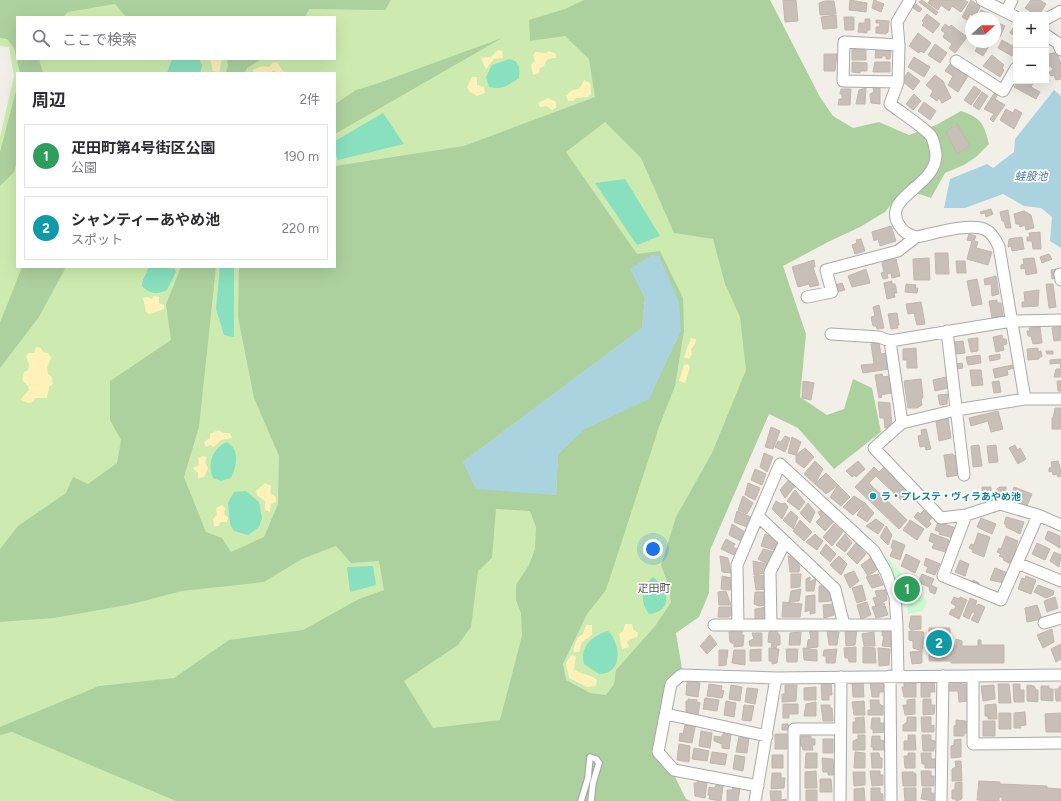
<!DOCTYPE html>
<html lang="ja">
<head>
<meta charset="utf-8">
<style>
  body { margin:0; font-family:Figtree,"Noto Sans JP",sans-serif; background:#f2f2f3; color:#2b2b33 }
  .controls { position:absolute; right:12px; top:12px; display:grid; overflow:hidden; border-radius:0px; box-shadow:0 4px 16px #0002 }
  .controls button { width:36px; height:36px; display:grid; place-items:center; padding:0; border:0; border-bottom:1px solid #e1e1e2; background:#fff; color:#2b2b33; font:20px sans-serif }
  .compass { position:absolute; left:965px; top:12px; width:36px; height:36px; border-radius:50%; background:#fff; box-shadow:0 4px 16px #0002; rotate:69deg }
  .you { position:absolute; left:653px; top:549px; width:14px; height:14px; margin:-10px; border:3px solid #fff; border-radius:50%; background:#1a73e8; box-shadow:0 0 0 6px #1a73e833 }
  .badge { display:grid; place-items:center; width:26px; height:26px; border-radius:50%; background:#d40000; color:#fff; font-size:13px; font-weight:700 }
  .pin { position:absolute; translate:-50% -50%; border:2px solid #fff; box-shadow:0 1px 4px #0006 }
  .list { margin:0; padding:0; list-style:none }
  h2 { display:flex; justify-content:space-between; align-items:center; height:52px; margin:0; padding:0 16px; font-size:17px }
  h2 small { font-size:13px; font-weight:400; color:#7c7c81 }
  .list li { display:grid; grid-template-columns:26px 1fr auto; gap:12px; align-items:center; box-sizing:border-box; height:64px; margin:0 8px 8px; padding:0 8px; border:1px solid #e1e1e2; border-radius:0px }
  .list b { display:block; font-size:15px; white-space:nowrap }
  .list p { margin:0; font-size:13px; white-space:nowrap; color:#7c7c81 }
  .list em { font-size:13px; font-style:normal; color:#7c7c81 }
  .icon { flex:none; width:22px; height:22px; fill:none; stroke:currentColor; stroke-width:2; stroke-linecap:round; stroke-linejoin:round }
  .map { position:relative; flex:none; width:1061px; height:801px; overflow:hidden }
  .search { position:absolute; background:#fff; box-shadow:0 4px 16px #0002; left:16px; top:16px; width:320px; height:44px; display:flex; align-items:center; gap:10px; box-sizing:border-box; padding:0 14px; border-radius:0px; color:#7c7c81; font-size:15px }
  .panel { position:absolute; background:#fff; box-shadow:0 4px 16px #0002; left:16px; top:72px; width:320px; height:196px; border-radius:0px }
  .map>svg:first-child { display:block }
</style>
</head>
<body>
<div class="map">
<svg width="1061" height="801" viewBox="0 0 1061 801">
  <rect width="100%" height="100%" fill="#f2efe9"/>
  <path fill="#cdebb0" fill-rule="evenodd" d="M0 0H613L795 336 643 705 615 801H0V137L14 76 9 47 0 46ZM17 17H335V59H17ZM17 73H335V267H17Z"/>
  <path fill="#add19e" fill-rule="evenodd" d="M0 0H391L385 10 309 9 305 17H126L115 4 68 12 63 17H17V59H39L43 73H20L14 48 7 39 0 38Z
    M584 0H770L820 97 833 116 853 128 879 122 909 135 936 125 961 111C981 118 984 123 989 144L976 157 964 165 945 173 931 198 904 189 885 212 860 227 828 242 783 266 806 334 800 397 827 415 844 409 853 379 872 388 881 432 834 469 798 428 769 414 710 550 709 593 699 617 676 633 682 669 666 685 661 718 652 749 675 777 686 799 691 801H176L12 732 0 735V727L99 686 174 678 229 640 303 630 359 599 384 590 379 561 351 563 336 546 302 559 264 582 182 591 132 604 88 612 54 618 0 622V549L18 526 66 493 73 477 88 484 117 463 121 440 110 420V381L171 340 166 304 181 267H216L199 427 184 477 206 532 222 538 231 552 264 537 278 504 279 456 254 398 238 317 239 267H335V166L464 146 595 97 589 59 565 36 530 41 529 20 565 9ZM605 122 641 158 674 233 713 239 725 284 740 317 746 370 712 453 676 517 661 565 669 587 671 602 656 625 616 670 614 684 606 695 590 693 566 680 563 664 587 614 606 590 660 424 675 386 684 331 683 298 660 251 637 254 566 152ZM956 124 970 146 957 154 946 131ZM631 269 681 330 649 398 584 429 558 454 556 495 463 462 642 328 645 298ZM496 509 530 511 536 527 535 549 529 565 516 585V600L521 613 522 636 500 720 433 728 404 681 458 645 471 627 478 571 492 558Z
    M502 38 335 134V104L356 90 376 84Z
    M227 59H262L247 68 245 73H226L228 65Z
    M17 87V161L14 172 0 186V152Z
    M22 267H66L39 317 0 368V323Z"/>
  <path fill="#fff1ba" d="M498 50 502 51 503 58 494 59 486 69 481 58 491 57Z
    M549 51 556 54V58C549 58 546 59 544 66L540 68 539 73 533 75 531 65 535 61 533 56 535 52 546 53Z
    M210 59H222L219 73 213 71Z
    M277 62 284 73H278L273 70 271 73H253V70L262 66 269 67 272 63Z
    M472 77H477V85L484 87 485 93 477 96 470 92 467 87Z
    M584 80 590 83 591 94 588 97 576 98 573 101H568L566 96 572 90C580 90 581 87 584 80Z
    M548 98 556 102V108L552 110 547 106 540 107 538 103Z
    M154 296 159 297V303L164 305V309L150 314 146 312 143 298 147 297 152 299Z
    M691 338 696 339 695 344 691 349 692 354 689 359 684 357Z
    M36 347 41 348 43 352 48 353 51 358 47 368 48 374 52 377 53 384 49 387 47 398H35L33 402 29 403 22 401 21 399 29 390 28 386 22 380 24 372 28 370 29 365 26 356 29 353H34Z
    M688 364 690 367 685 383 679 381 684 365Z
    M219 430 223 433H230L232 438 221 440 214 447 210 445 206 447 204 442 210 438V434Z
    M203 456 207 457 205 462 208 468 204 477 198 478V473L193 468 199 465 198 458Z
    M265 483 271 486 270 493 276 497V502L271 504 270 512 265 510V501L257 495 256 491Z
    M222 505 225 508 224 515 228 517 227 522H220L219 526H214L213 519 217 515 216 508Z
    M625 624H632L633 629 638 633 637 637 630 639 627 642 629 647 622 649 619 634 623 631Z
    M586 625H592V635L582 642 579 652H574L573 649 578 637 583 634Z
    M572 654 576 657 574 669C581 675 590 674 597 680L596 686 587 687 569 678 566 663Z"/>
  <path fill="#c8facc" d="M884 554 927 601 923 611 908 614 907 605H902L894 577Z"/>
  <path fill="#88e0be" d="M172 59H199L202 65 200 73H167Z
    M510 59C520 62 520 68 519 78 509 85 502 90 489 87L486 77 492 65Z
    M383 113 404 144 338 160 335 153V141Z
    M625 179 660 236 637 245 595 183Z
    M148 267H174L176 272 167 290C158 295 149 294 142 286 142 278 147 275 148 267Z
    M220 267H234V337L224 335 216 309Z
    M227 442C240 450 237 466 231 478L221 481 213 478C207 465 212 448 227 442Z
    M246 491 259 502 262 518 259 527 248 535 234 531 230 524 228 503 234 492Z
    M373 566 376 585 350 592 347 567Z
    M653 577C670 588 673 612 649 614 639 601 641 586 653 577Z
    M608 631C618 640 623 664 609 672 606 673 602 674 599 674L584 664C579 647 593 635 608 631Z"/>
  <path fill="#aad3df" d="M1054 90 1061 96V248L1050 241 1052 217 1041 208 1024 206 1003 194 965 208H944L950 179 987 164 993 168 1014 152 1015 139Z
    M652 255 659 256 679 302 681 330 649 399 585 429 558 454 556 495 476 489 463 462 642 328 645 298 630 269Z"/>
  <path fill="#c7bfb8" stroke="#c4b6ab" d="M783 0H796L798 21 785 22Z
    M850 0 867 3 866 12 849 10Z
    M874 0 884 4 881 12 872 8Z
    M922 0 938 12 936 15 919 2Z
    M930 0H964L968 2 961 12 952 6 949 11 941 5 938 10 928 3Z
    M971 0 980 7 975 17 970 14 967 20 962 17Z
    M1031 0H1040L1046 4 1039 15H1036L1025 8Z
    M825 1H834L836 14 820 15 819 3Z
    M916 4 922 9 919 12 913 8Z
    M981 10 990 14 988 18H977Z
    M927 14 940 24 933 33 922 25 924 23 922 21Z
    M836 15 837 28 823 29 821 17Z
    M844 17H854V30H845Z
    M865 19H870V30H867V33L858 32 859 23H865Z
    M876 20 889 21 888 32 886 34 876 33V27H879L880 23H876Z
    M996 22 1005 26 1000 37 995 35Z
    M945 24 949 27 951 25 967 37 955 53 949 48 952 44 943 37 945 33 941 30Z
    M1015 25H1016V36L1010 33Z
    M918 33 931 43 924 53 921 51 919 53 909 46Z
    M1002 40 1016 48 1012 56 998 48Z
    M981 42 991 43 983 56 975 51Z
    M935 44 947 53 940 63 928 55Z
    M866 47V60H852V49H862Z
    M876 49 891 50 890 59H886V56H882V58H875Z
    M1057 52 1061 64V79L1056 80 1054 75 1051 76 1049 72 1053 70 1051 66 1046 67V55Z
    M824 54H837L835 71H824Z
    M992 55 1004 65 1002 68 1004 70 1000 77 983 66Z
    M914 57 930 67 924 77 908 67Z
    M852 62 867 63V71H860V73L852 72Z
    M875 62H890V72H873Z
    M950 64 968 76 958 92 948 85 953 76 945 71Z
    M908 72 920 81 913 90 902 81Z
    M935 75 943 81 951 98 942 103 939 98 937 101 930 96 933 91 926 85Z
    M1018 81H1034L1031 87 1040 92 1036 99 1014 87Z
    M974 86 981 91 971 105 964 100Z
    M873 87H880V104L871 103 870 94 874 92Z
    M866 88 865 104H856L859 90Z
    M841 89H851L850 105H838L839 99H842V94H840Z
    M982 92 988 96 979 110 973 106Z
    M995 92 998 94 995 99 1005 105 993 122 990 119 994 114 984 109Z
    M914 94 921 101 913 110 906 104Z
    M924 102 936 111 930 120 918 111Z
    M1006 109 1013 113 1015 109 1022 113 1014 129 1000 120Z
    M957 124 970 146 957 154 946 131Z
    M991 209 993 214 986 217 985 213 981 214 980 212Z
    M1008 210 1011 228H1006L1004 221H1002L1000 212Z
    M1024 211 1031 215 1034 228 1026 230 1025 225 1020 227 1019 224H1016L1014 214Z
    M891 226 896 241 880 246 878 239 874 241 872 232Z
    M1040 232 1041 249H1033L1032 241H1027V237H1030L1029 233Z
    M969 234 976 236 974 241 978 242 976 248 992 252 988 265 967 259 972 241 967 240Z
    M1022 237 1024 249 1012 251 1011 246 1008 247 1009 239Z
    M861 239 865 251 855 254 852 245 857 243 856 240Z
    M935 253H948L949 274H936Z
    M1049 254 1052 259 1042 263 1040 257Z
    M890 258 891 260 896 259 900 276 892 278 891 273 887 274 888 278 883 279 881 273 884 272 882 263Z
    M929 258 930 280H914L913 259Z
    M1034 258 1037 273 1026 275 1025 268 1021 269V265L1024 264 1023 259Z
    M814 260 815 267H813L819 285 810 287 809 284 798 287 792 267Z
    M956 261H965L966 273H957Z
    M866 269 870 283 852 287 848 276Z
    M1056 269 1057 278 1052 279 1051 270Z
    M996 276 999 294 992 296 991 284 985 285 984 279Z
    M977 279 982 304 972 306 967 281Z
    M892 281V284H895L897 293H894L895 297 887 299 884 283Z
    M842 283 845 290 837 292 835 285Z
    M906 284 916 285 915 288H918L917 293 905 292Z
    M1046 284H1053L1056 307 1049 308Z
    M1039 290 1038 306 1022 307V302H1025L1024 292Z
    M997 300V303H1001L1003 316 992 318 989 301Z
    M921 302 925 324 917 325 914 313 908 314 906 304Z
    M879 305 884 328 877 329 876 326H873L871 317 875 316 873 307Z
    M897 313 899 325H897L898 328 891 329 888 314Z
    M1061 326V340L1054 341 1052 328Z
    M1040 327 1042 343 1033 344 1031 336H1028L1027 331H1030L1029 328Z
    M1002 335 1003 339H1006L1007 344 1003 345 1004 350 996 352 993 337Z
    M978 338V351L971 352 968 339Z
    M963 341 965 353 957 354 956 349 954 350 953 342Z
    M879 343 881 354 887 353 889 369 863 373 861 365 874 364 871 344Z
    M916 348 917 368H907V360H903V349Z
    M1038 348V352L1041 351 1042 357H1039V359L1028 360 1027 349Z
    M1046 351H1053V354H1047Z
    M1000 354V359L990 361 989 356Z
    M980 355 981 363 968 365 966 357Z
    M1061 359V374L1060 377H1054L1056 369H1061L1060 363 1050 364V360Z
    M962 363 963 368 956 369V364Z
    M1013 365 1014 368 1007 370 1008 375 995 378 993 369Z
    M970 370H981L983 385 972 386Z
    M882 374 883 377 889 376 891 393 881 395 882 397 879 398 875 375Z
    M946 377 948 388 935 391 933 380Z
    M921 379 923 397 921 400 922 405 917 408H908L904 381Z
    M803 381 814 383 811 400 802 398Z
    M999 381 1001 392 994 393 992 382Z
    M1057 381H1061V391H1058Z
    M948 394 947 404 940 405 938 395Z
    M878 402 890 403 892 427 885 428 884 418H880Z
    M1055 408H1061V429H1052V418H1053Z
    M998 411 1003 429 991 432 988 421 971 426 969 418Z
    M948 418 951 438 939 441 936 421Z
    M771 427 780 431 773 449 765 447Z
    M926 429 931 449 926 450 925 446 920 447 918 436 922 435 921 430Z
    M785 436 790 438 785 452 775 447 778 441 781 442Z
    M792 437 801 442 796 455 788 453Z
    M979 445 982 466 973 467 971 446Z
    M996 445 998 462 989 463 987 446Z
    M1015 445 1017 450 1020 448 1026 459 1018 464 1009 448Z
    M805 448 814 457 804 468 796 462V455Z
    M764 453 773 457 767 472 760 467Z
    M953 454V456L958 455 960 473 958 475 947 477 944 455Z
    M815 461 823 469 815 484 804 474Z
    M858 461 865 469 856 477 855 475 852 477 846 471Z
    M1058 461 1061 470V476L1058 477 1057 474 1053 475 1052 471 1049 472V468L1052 467 1051 462Z
    M874 467 879 472 884 467 909 491 901 500 876 476 869 483 907 520 899 529 855 487Z
    M755 469 766 474 762 485 751 480Z
    M826 473 838 485 826 494 815 484Z
    M790 478 796 485 785 498 780 490Z
    M748 483 760 488 755 500 745 495Z
    M838 485 850 497 841 506 830 497Z
    M982 487H991V501L982 500Z
    M999 487H1006V503L997 500V489Z
    M1014 487 1032 494 1026 508 1023 507 1024 504 1010 498Z
    M795 490 805 502 799 510 787 501Z
    M743 496 753 503 747 514 738 510Z
    M854 496 865 503 853 515 843 507Z
    M776 501 781 504 785 503 788 507 782 519 772 509Z
    M808 503 815 512 810 523 800 513Z
    M865 503 874 513 867 522 857 515Z
    M824 509 835 520 825 531 816 522 821 517 818 512Z
    M925 509 934 516 929 521 931 524 927 528 914 517 918 512 920 514Z
    M737 511 751 517 747 527 734 522Z
    M791 511 798 517 793 529 783 520Z
    M1006 517 1024 522 1020 534 1006 527V524H1004Z
    M981 518 996 524 992 534 977 527Z
    M876 519 884 525 878 534 866 526Z
    M800 520 812 532 804 541 793 531Z
    M910 520 924 529 917 540 903 530Z
    M938 522 956 528 953 538 939 534 940 532 935 530Z
    M732 524 745 532 743 542 729 535Z
    M834 524 843 532 832 546 823 537Z
    M886 526 892 535 888 545 880 537Z
    M1048 531 1060 536V548L1045 539Z
    M931 533 949 540 945 552 932 548 934 543 929 541Z
    M978 533 990 537 984 557 972 552 973 550 969 548 971 544 974 545Z
    M765 534 778 540 774 550 761 546Z
    M815 534 823 541 817 550 806 542Z
    M845 534 852 543 845 552 836 545Z
    M1006 536 1018 541 1011 564 1003 560 1004 558 999 556 1001 554 997 552 999 548 1001 549Z
    M726 539 735 544 733 547 737 549 734 555 721 549Z
    M893 540 905 545 900 560 890 556 893 549 891 548Z
    M856 543 866 554 857 564 847 554Z
    M1037 543 1050 549 1045 560 1032 554Z
    M826 544 836 554 830 562 820 553Z
    M763 549 775 552 770 565 758 559Z
    M1054 552 1061 555 1059 567 1050 561Z
    M906 554 920 561 915 573 901 566Z
    M720 556 728 558 731 573 722 572Z
    M788 556 801 557 799 572H790Z
    M839 556 847 564 841 575 830 565Z
    M872 557 877 570 868 576 861 565Z
    M926 558 940 564 935 575 926 572 928 567 924 565Z
    M960 560 969 564 965 576 955 572Z
    M753 561 767 564V573L754 575Z
    M995 568 1008 573 1004 583 990 580Z
    M854 571 859 581 850 588 844 575Z
    M791 574H801L800 587 791 588Z
    M878 574 883 585 872 588 866 577Z
    M922 574 934 579 931 585 937 588 935 594 930 592 929 587 918 582Z
    M768 575 767 589 756 590 754 576Z
    M722 576 732 578 730 590 721 589Z
    M1026 576 1036 580 1031 594 1018 589 1022 578 1025 579Z
    M810 577V582L816 578 814 591H806V579Z
    M973 580 979 583 978 585 972 582Z
    M830 585 831 601 819 602V586Z
    M862 585 866 600 857 603 852 588Z
    M1038 585 1054 591 1053 595 1046 598 1034 592Z
    M801 589 799 601 789 602 791 591Z
    M881 590H886L887 600 876 606 873 598 877 597 875 591Z
    M726 591 731 605H719L718 592Z
    M755 592H768L766 605 759 606 754 604Z
    M815 595V613L810 614V610L805 612 806 596Z
    M954 597 959 599 960 597 967 600 959 619 949 614 952 609 954 610 956 606 951 603Z
    M1055 597 1058 608 1047 612 1044 601Z
    M970 598 977 601 975 605 977 606 978 604 985 607 978 623 971 620 975 613 972 612 969 619 963 616Z
    M783 602 802 604 800 617H782Z
    M867 602 871 615 861 619 857 605Z
    M884 603 888 615 876 618 872 607Z
    M834 604V615L824 618 823 605Z
    M1037 605 1042 619 1027 622 1025 608Z
    M719 607H731L733 614 729 617H718Z
    M767 607 766 619 755 621V609Z
    M911 616H921V629L911 630 909 627Z
    M929 628H950V645H956V639L962 641V646H978V640H981V645H1004V663H951V661H929Z
    M809 629 818 630V647L807 648 808 640 811 639Z
    M845 629H857L855 645 846 646Z
    M882 629 894 630V647L882 646 884 635 882 636Z
    M1052 629 1054 642 1043 648 1037 635Z
    M742 630V636L744 635 743 646 734 647V644L730 642 729 632Z
    M776 630 780 636V645H777L776 648 771 647 772 643 768 642 769 632Z
    M827 630 839 632 837 645H829Z
    M909 631 924 632 922 651 913 648V641L909 640Z
    M801 632 800 645H789L790 633Z
    M874 632 875 646H864L862 634Z
    M752 633H762V646H750L749 641 754 639Z
    M710 635 717 644 707 654 700 646Z
    M1061 644V659L1056 662 1051 649Z
    M856 647V662H849L848 658H845L844 648Z
    M863 647 875 648 876 663H863Z
    M769 648 779 649 777 663 772 664V661H769Z
    M803 648 817 650V661L804 660Z
    M878 648 890 649 889 665 879 666Z
    M761 649V661H750V650Z
    M786 649H798L797 662H787Z
    M837 649 835 663H826V656H823L824 650Z
    M719 650H728L726 665 719 666Z
    M734 650H745V665L732 663Z
    M922 651V663L912 664 910 652Z
    M687 681 700 683 698 697 686 695Z
    M934 681 935 692H930V697H921V682Z
    M961 681V684H966L967 701 959 702 958 691H949V684H953V682Z
    M821 682 831 683 832 695H829V700H822Z
    M852 682H863L864 697H853Z
    M870 682H883L885 692H879V697H872Z
    M904 683H916V697H904L902 687H904Z
    M709 684 722 686 721 690 724 691 722 698 707 696Z
    M998 684H1009L1011 703H999Z
    M1013 684H1020V690H1024V702H1014Z
    M731 685 742 687 740 701 729 699Z
    M785 685H797L796 701 782 702V694H785Z
    M994 685 995 699 983 701 981 686Z
    M1027 685 1034 686 1036 690H1038V702L1027 701Z
    M1061 685V701H1056L1055 689H1058Z
    M1041 686H1049V689H1053V701L1041 700Z
    M816 687V700H804V688Z
    M747 688 758 689 755 704 745 702Z
    M705 698 719 700 717 711 703 709Z
    M688 699 697 700V702L700 703 698 715 686 714V701H688Z
    M915 699V714L905 715 903 705H907V700Z
    M923 699H931V705H935L934 714 923 715Z
    M870 700H879V704L883 706V715H868V710H871Z
    M726 701 736 703 734 717 724 715Z
    M864 701 865 715H854L852 702Z
    M816 702V716H804L806 704Z
    M783 704H798V714H789V718H783Z
    M996 704 997 719H988V716H985V705Z
    M744 705 754 706 751 721 742 720Z
    M821 705H830V708H832L833 721H823Z
    M1025 712 1026 725 1020 726 1021 728H1014V713Z
    M999 713H1011V729H999Z
    M1061 713V732H1046L1045 714Z
    M864 717 865 733H853V722H856L855 718Z
    M907 717H916V731H903V725L907 722Z
    M921 717H931V726L934 725V732H922Z
    M872 718H880V723H884L885 732 873 733V729H871Z
    M956 720 966 721 967 733H964V736H954V726L956 725Z
    M983 721H995V736H983Z
    M782 724H788L789 730H782Z
    M685 725 695 727 692 743 679 741 680 733 683 734Z
    M701 731 712 733 710 748 699 746Z
    M724 733 731 734 729 749 722 748V744L714 741V736L721 737Z
    M775 734H787V749H775Z
    M858 735H865V750H853V741L858 739Z
    M908 735H915L916 750H904V741H908Z
    M922 735H931V740L935 741 934 751H923Z
    M739 736 749 737 747 753 736 752Z
    M801 736H811V739H815V745H812L813 750H803L802 746H800Z
    M872 736H880V740L884 741 885 750H873V747H871Z
    M823 739H833V753H823Z
    M961 739V757L951 758V746L954 745V740Z
    M679 744 690 746 689 762 677 760Z
    M694 748 709 751 707 761 692 759Z
    M712 752 727 754 725 765 710 763Z
    M855 752 865 753V768H854Z
    M806 753H817V768H805Z
    M871 753H879L880 758H882V768H872Z
    M908 753H915V768H905L904 756H908Z
    M921 753H931V759H936V768H925V764H922Z
    M735 755 745 757 743 771 733 769Z
    M772 755H783V768H772Z
    M822 758 833 759 834 775H828V772H823Z
    M955 761H961L962 781H952V769L956 767Z
    M816 771 817 788H805V772Z
    M870 771H880V775H883V785L872 786Z
    M921 771H931V776H934V786H922Z
    M853 772H865V785L854 786Z
    M902 772H913L916 774V786H903Z
    M772 773H781V778H785L784 788 771 789Z
    M820 779H831L832 792H820Z
    M698 780 707 782 705 798 695 796 694 783H697Z
    M979 781 1000 782V784L1047 786V788L1061 789V801H1002V797H999V801L977 800Z
    M962 782V799L956 801V799H952V790H955V783Z
    M716 785 723 786 721 801 709 799 710 795H708L709 787 714 788Z
    M733 787 740 788 738 801H727V790H732Z
    M864 788 865 801H854V789Z
    M871 788H880V793L883 794V801H871Z
    M904 788H916V801H905Z
    M923 788H931V793H934V801L921 799Z
    M806 790H817V801H806Z
    M770 791H781V800L786 799V801H771Z"/>
  <g fill="none" stroke-linecap="round" stroke-linejoin="round">
    <g stroke="#a9a9a9" stroke-width="8">
      <path id="lane" d="M581 801 588 778 590 757 596 759 599 763 593 783 591 801"/>
    </g>
    <g stroke="#a9a9a9" stroke-width="13">
      <path id="street" d="M910 0 897 22 899 45 898 82 890 104C899 111 925 128 931 136 934 141 935 148 936 154 937 187 881 196 899 225 903 232 908 235 916 237 933 234 967 223 984 229 992 232 996 240 999 247L1025 399
        M982 0 1016 17
        M1006 12 1012 0
        M1046 19 1061 11
        M1046 35 1058 43 1061 50
        M956 61 1003 91 1016 68
        M898 82 843 81 844 42 899 45
        M1060 274 1061 280
        M807 297 832 292 826 270 898 251 916 237
        M947 331 964 475
        M831 334 879 337 890 341 1012 321 1061 320
        M890 341 902 423
        M966 515 941 518 874 448 902 423 956 410 1025 399H1061
        M1038 515 1001 600 943 576 966 515 1000 504 1038 515 1061 525
        M758 516 835 589 844 625
        M1017 563 1061 581
        M1044 623 1061 618
        M714 625H897
        M738 625 737 565 780 464 874 551 886 572 895 597 897 625 898 676
        M771 625 770 572 785 542
        M890 676 891 801
        M973 676V744L1061 743
        M666 714 767 736
        M758 786 674 770 658 752 671 684 681 675 776 678 1061 675
        M755 801 776 678
        M794 801V729H840
        M840 801 841 677
        M941 801 943 676"/>
    </g>
    <use href="#lane" stroke="#fff" stroke-width="5.5"/>
    <use href="#street" stroke="#fff" stroke-width="11"/>
  </g>
  <circle fill="#0f9aa8" stroke="#fff" stroke-width="1.5" cx="873" cy="496" r="4"/>
  <g text-anchor="middle" stroke-width="3.5" stroke-linejoin="round" paint-order="stroke">
    <g font-size="10" font-weight="bold" fill="#0d838f" stroke="#fff" text-anchor="start">
      <text x="881" y="500">ラ・プレステ・ヴィラあやめ池</text>
    </g>
    <g font-size="11" font-style="italic" fill="#4a7aab" stroke="#fff">
      <text x="1031" y="180">蛙股池</text>
    </g>
    <g font-size="11" fill="#555" stroke="#fff">
      <text x="654" y="592">疋田町</text>
    </g>
  </g>
</svg>
<div class="controls">
<button>+</button>
<button>−</button>
</div>
<svg class="compass" viewBox="-18 -18 36 36"><path d="M0-13l5 13h-10z" fill="#e53935"/><path d="M0 13l5-13h-10z" fill="#7c7c81"/></svg>
<div class="you"></div>
<div class="pin badge" style="left:907px;top:589px;background:#2e9e5b">1</div>
<div class="pin badge" style="left:939px;top:643px;background:#0f9aa8">2</div>
<div class="search"><svg class="icon" aria-label="search" viewBox="0 0 24 24"><circle cx="10" cy="10" r="6"/><path d="M15 15l6 6"/></svg>ここで検索</div>
<section class="panel">
<h2>周辺<small>2件</small></h2>
<ul class="list">
<li><span class="badge" style="background:#2e9e5b">1</span><div><b>疋田町第4号街区公園</b><p>公園</p></div><em>190 m</em></li>
<li><span class="badge" style="background:#0f9aa8">2</span><div><b>シャンティーあやめ池</b><p>スポット</p></div><em>220 m</em></li>
</ul>
</section>
</div>
</body>
</html>
